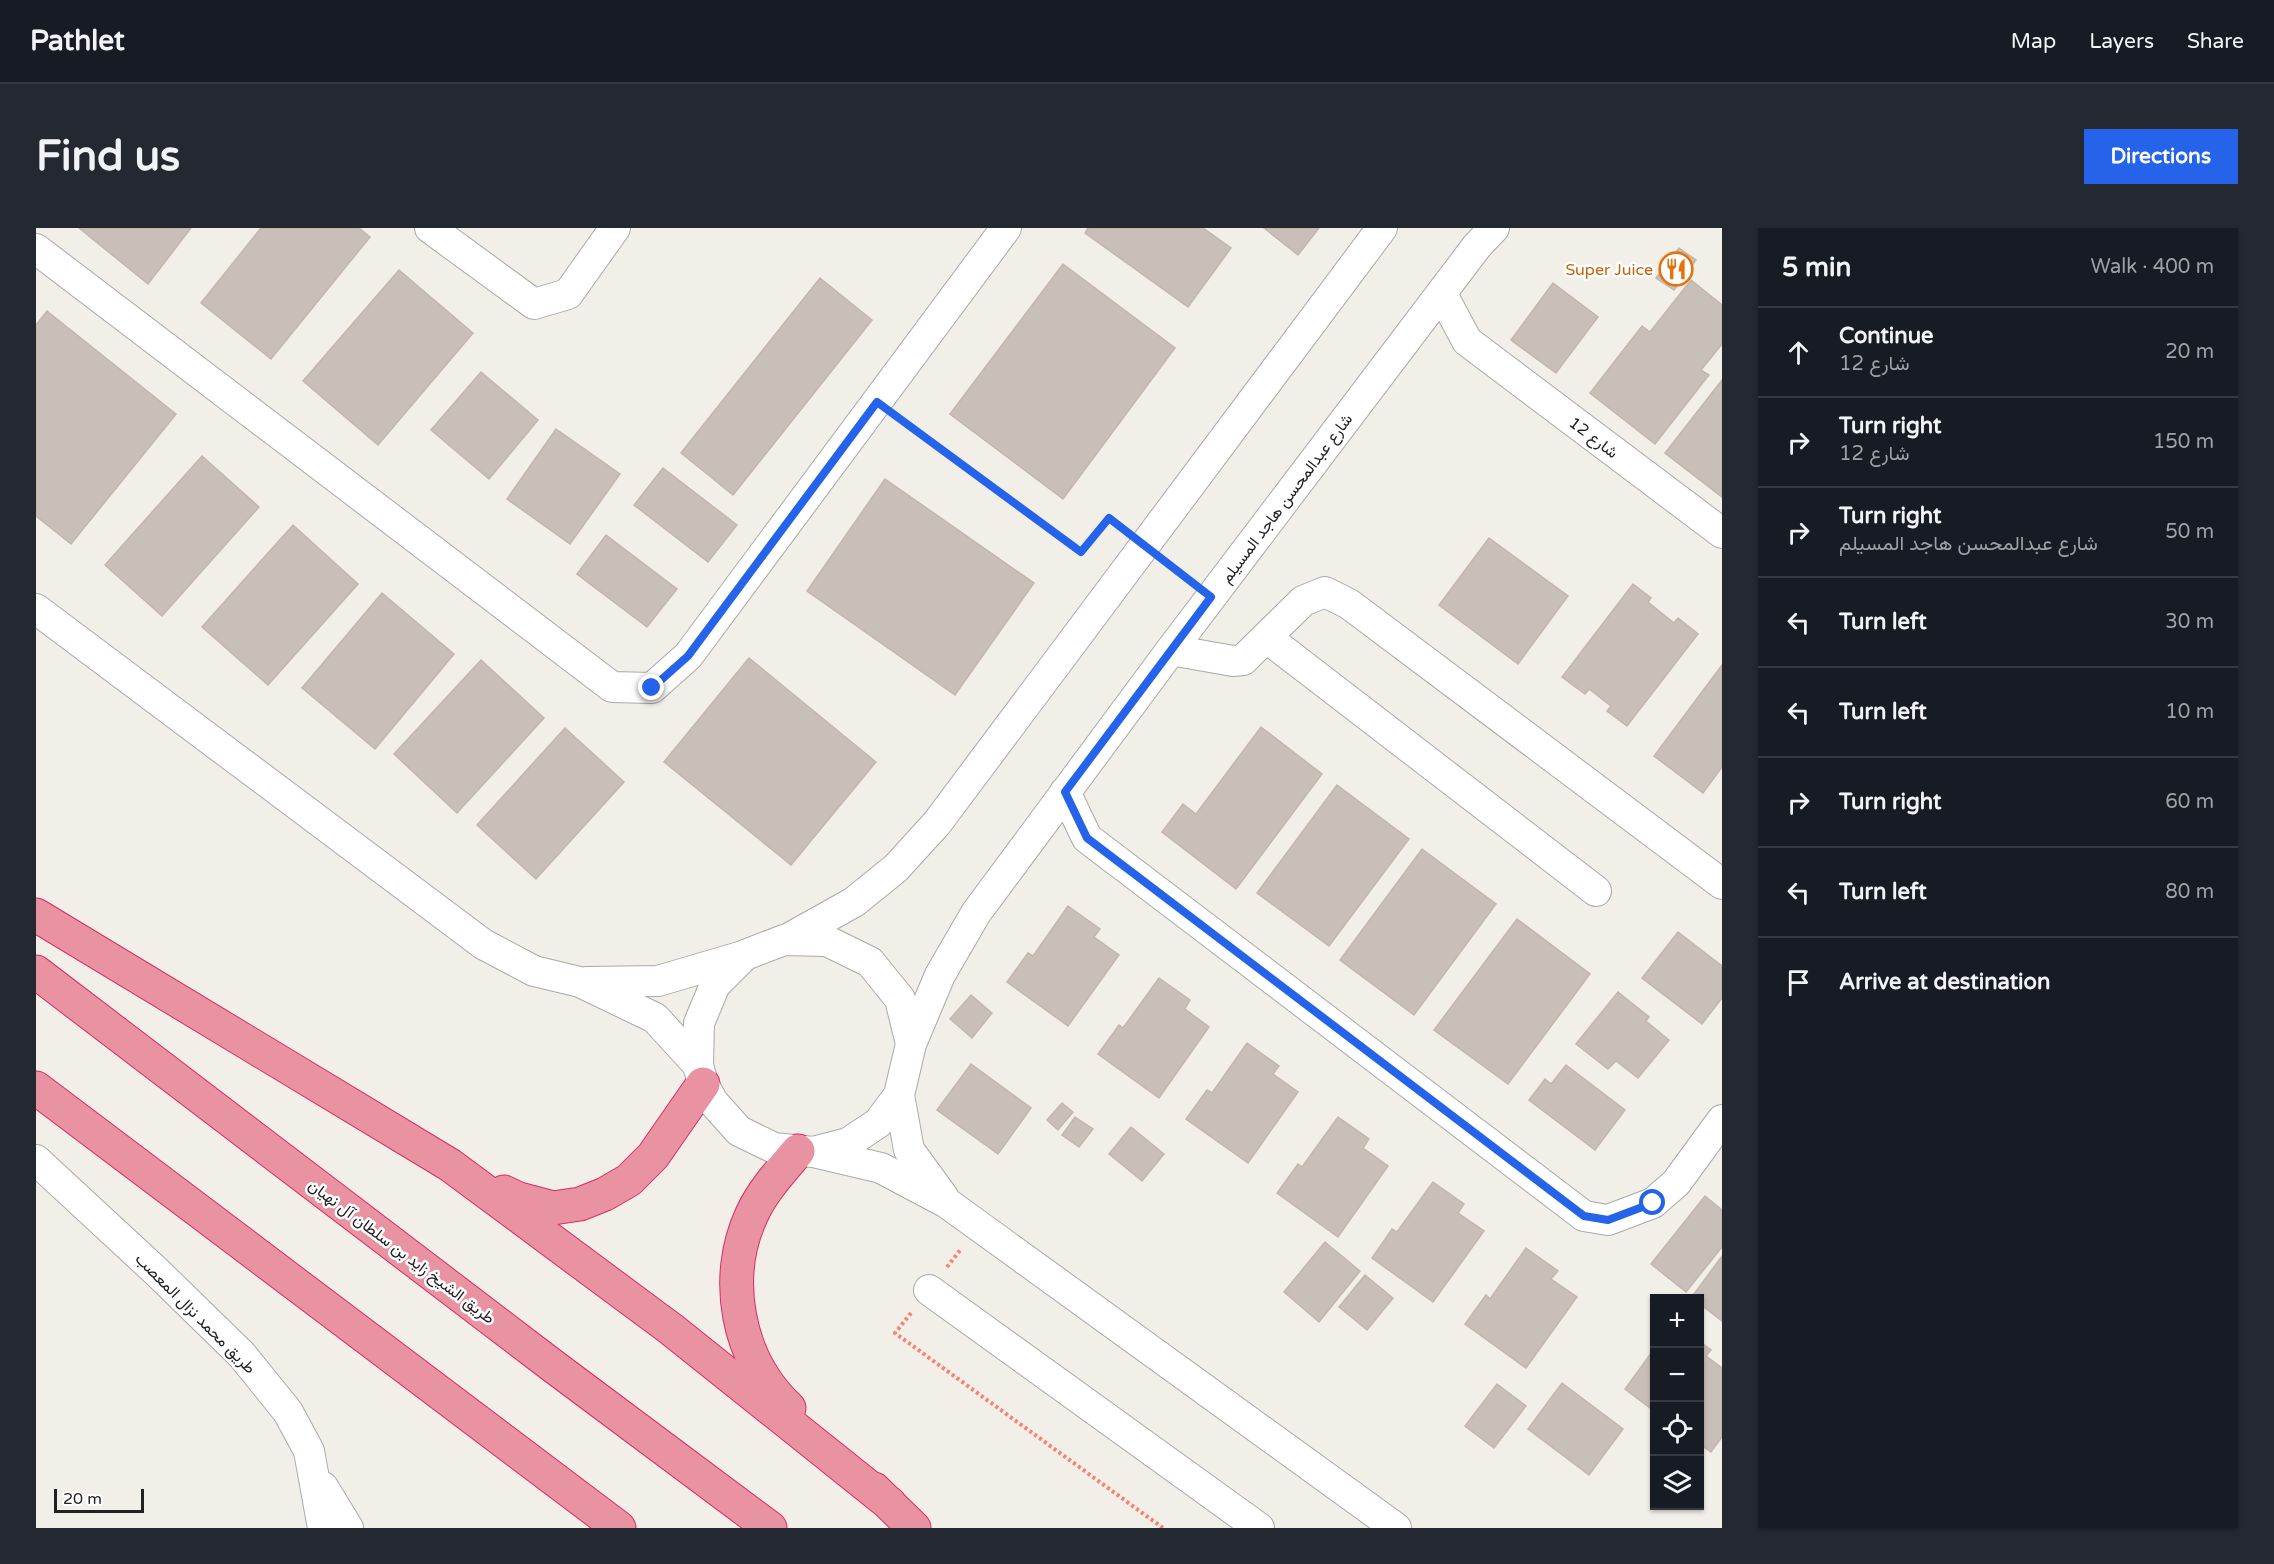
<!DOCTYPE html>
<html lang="en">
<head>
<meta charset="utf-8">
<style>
  body { margin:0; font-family:"Varela Round",Vazirmatn,sans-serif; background:#242831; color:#f1f3f6 }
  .controls { position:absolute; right:18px; bottom:18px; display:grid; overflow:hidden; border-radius:0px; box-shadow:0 2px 4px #0004 }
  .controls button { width:54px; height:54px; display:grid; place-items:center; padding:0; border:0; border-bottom:2px solid #363941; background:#171b24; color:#f1f3f6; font:30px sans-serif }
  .scale { position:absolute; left:18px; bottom:15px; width:90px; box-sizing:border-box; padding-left:6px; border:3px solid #222; border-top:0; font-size:16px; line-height:21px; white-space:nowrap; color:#222; -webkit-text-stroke:4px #fff; paint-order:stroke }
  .stop { position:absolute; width:18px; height:18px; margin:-14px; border:4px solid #2563eb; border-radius:50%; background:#fff }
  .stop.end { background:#2563eb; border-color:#fff; box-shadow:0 2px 6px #0008 }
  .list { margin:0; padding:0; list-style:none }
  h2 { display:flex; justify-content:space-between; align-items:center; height:78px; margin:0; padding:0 24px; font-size:26px }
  h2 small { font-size:20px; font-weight:400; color:#9ea1a6 }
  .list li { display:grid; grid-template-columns:39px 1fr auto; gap:18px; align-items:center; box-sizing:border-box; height:90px; padding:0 24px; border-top:2px solid #363941 }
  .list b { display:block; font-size:22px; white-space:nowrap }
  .list p { margin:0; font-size:20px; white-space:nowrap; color:#9ea1a6 }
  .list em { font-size:20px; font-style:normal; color:#9ea1a6 }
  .icon { flex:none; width:33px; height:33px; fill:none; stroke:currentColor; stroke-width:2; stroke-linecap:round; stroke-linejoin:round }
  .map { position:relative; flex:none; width:1686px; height:1300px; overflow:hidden; border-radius:0px }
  header { display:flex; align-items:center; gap:36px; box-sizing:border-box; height:84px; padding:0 30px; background:#171b24; border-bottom:2px solid #363941 }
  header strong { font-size:28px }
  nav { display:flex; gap:33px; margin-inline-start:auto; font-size:21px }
  .intro { display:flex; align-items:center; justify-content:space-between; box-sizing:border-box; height:144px; padding:0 36px }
  h1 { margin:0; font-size:42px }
  .button { padding:15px 27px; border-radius:0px; background:#2563eb; color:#fff; font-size:21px; font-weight:700 }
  main { display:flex; gap:36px; padding:0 36px }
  aside { flex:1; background:#171b24; border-radius:0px; box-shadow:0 2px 4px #0004 }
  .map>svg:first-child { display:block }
</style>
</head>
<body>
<header>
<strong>Pathlet</strong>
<nav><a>Map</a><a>Layers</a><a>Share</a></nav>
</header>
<div class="intro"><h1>Find us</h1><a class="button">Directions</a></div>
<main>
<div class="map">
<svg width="1686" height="1300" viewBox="0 0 1686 1300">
  <rect width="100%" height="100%" fill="#f2efe9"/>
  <path fill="#c7bfb8" stroke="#c4b6ab" stroke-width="1.5" d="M43 0H155L112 56Z
    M225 0H323L334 9 235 131 165 75Z
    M1052 0H1167L1195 20 1152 79 1049 5Z
    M1228 0H1283L1262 27Z
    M1643 20 1660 32 1638 62 1620 50Z
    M1027 36 1139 120 1027 271 914 186Z
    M363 42 437 105 342 217 267 153Z
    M784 50 836 92 697 267 645 225Z
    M1655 52 1686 77V116L1665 142 1673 147 1619 216 1554 165 1606 98 1614 104Z
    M1517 55 1562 89 1520 145 1475 112Z
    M11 83 140 186 35 316 0 288V97Z
    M445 144 502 192 453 251 395 202Z
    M1686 152V269L1629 225Z
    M520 201 584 246 534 316 471 271Z
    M166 228 223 279 126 388 69 337Z
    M627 240 701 297 672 334 598 277Z
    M849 251 998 355 919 467 771 363Z
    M257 297 322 356 232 457 166 399Z
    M570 307 641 361 611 399 541 346Z
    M1453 310 1532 368 1482 436 1403 377Z
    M1597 356 1615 370 1612 374 1638 395 1642 390 1662 406 1591 498 1571 483 1575 478 1553 461 1549 466 1526 449Z
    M346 365 418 426 339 521 266 460Z
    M713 430 840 534 755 637 628 534Z
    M445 432 508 490 421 585 358 526Z
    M1686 437V539L1667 565 1618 528Z
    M1225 499 1286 546 1200 661 1126 604 1147 576 1160 586Z
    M529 500 588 554 500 651 441 597Z
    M1301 557 1373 611 1293 718 1221 665Z
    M1386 621 1460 676 1378 787 1304 732Z
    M1032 678 1064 701 1058 709 1083 727 1032 798 971 754 992 725 997 728Z
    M1481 691 1554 746 1472 856 1398 802Z
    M1642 704 1686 738V770L1666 796 1606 750Z
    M1123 750 1154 772 1149 781 1173 799 1123 870 1062 826 1083 797 1087 800Z
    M1582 764 1613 789 1610 793 1633 812 1602 850 1580 833 1572 841 1540 816Z
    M935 767 956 785 936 810 914 791Z
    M1211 815 1243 838 1237 846 1262 864 1212 935 1150 891 1171 862 1176 865Z
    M935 836 995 880 962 926 901 882Z
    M1530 837 1589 882 1559 922 1493 872 1509 851 1515 856Z
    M1026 875 1037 884 1022 902 1011 892Z
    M1039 889 1057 901 1043 919 1026 907Z
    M1302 889 1333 911 1327 920 1352 938 1302 1009 1241 965 1262 936 1266 939Z
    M1095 899 1128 926 1106 953 1073 926Z
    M1397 954 1428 976 1422 985 1448 1003 1397 1074 1336 1030 1356 1001 1361 1004Z
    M1669 968 1686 982V1019L1650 1064 1615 1036Z
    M1289 1014 1324 1043 1283 1094 1248 1064Z
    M1490 1020 1522 1043 1515 1051 1541 1069 1490 1140 1429 1096 1450 1067 1454 1071Z
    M1686 1028V1093L1664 1076V1070H1655Z
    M1329 1047 1357 1070 1331 1102 1303 1079Z
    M1664 1114 1675 1122 1670 1128 1686 1140V1209L1675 1224 1664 1216Z
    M1618 1121V1183L1589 1161Z
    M1526 1155 1587 1201 1553 1247 1492 1201Z
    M1461 1156 1490 1178 1458 1220 1429 1198Z"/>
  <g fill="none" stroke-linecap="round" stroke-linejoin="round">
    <g stroke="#a9a9a9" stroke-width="32">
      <path id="minor" d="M394 0 498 76 532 66 579 0
        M0 21 576 459 616 460 652 428 970 0
        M1406 66 1431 113 1686 305
        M0 381 447 716 498 743 544 754 619 790 662 837
        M1231 410 1560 663
        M1135 422 1197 433 1207 432 1267 373 1289 364 1313 376 1686 656
        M1029 564 1051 610 1548 988 1572 992 1617 975 1640 955 1686 892
        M750 712 818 674 860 640 901 595 1346 0
        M551 754 622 753 707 728
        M875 816 904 747 940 685 1135 422 1441 18 1458 0
        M863 867 873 922 908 970
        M777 924 812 915 842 895 863 867 875 816 864 771 834 734 791 713 748 712 709 727 679 757 663 795 662 837 667 856 677 874 703 903 738 920 777 924 845 940 911 975 1360 1300
        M0 932 122 1045 206 1127 252 1184 273 1223 287 1300
        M893 1062 1223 1300
        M287 1259 312 1300"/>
    </g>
    <g stroke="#dc2a67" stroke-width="35">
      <path id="highway" d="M0 687 414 937 635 1101 854 1276
        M0 744 517 1138 734 1300
        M0 860 583 1300
        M468 964 483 971 517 980 544 976 569 966 593 952 617 928 667 856
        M753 1180C701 1131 686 1050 716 986 727 962 746 942 762 923
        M838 1261 878 1300"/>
    </g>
    <path stroke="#fa8072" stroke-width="4" stroke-dasharray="3 3" stroke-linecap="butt" d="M866 192 1045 325 1073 290 1086 300
      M1132 336 1152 352
      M911 1039 925 1021
      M875 1085 859 1105 1127 1300"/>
    <use href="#minor" stroke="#fff" stroke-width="30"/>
    <use href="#highway" stroke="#e892a2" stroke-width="33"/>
  </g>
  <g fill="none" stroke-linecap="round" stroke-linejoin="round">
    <path stroke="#2563eb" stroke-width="8" d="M616 460 652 428 841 174 1045 324 1073 290 1175 369 1029 564 1051 610 1548 988 1572 992 1617 975"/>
  </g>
  <defs>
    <g id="restaurant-ring" transform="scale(1.725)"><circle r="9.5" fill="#fff" stroke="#e8710a" stroke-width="1.5"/><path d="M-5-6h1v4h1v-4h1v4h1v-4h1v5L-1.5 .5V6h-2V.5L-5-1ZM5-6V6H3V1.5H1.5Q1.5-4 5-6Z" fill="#e8710a"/></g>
  </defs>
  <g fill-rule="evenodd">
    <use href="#restaurant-ring" x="1640" y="41"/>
  </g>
  <g text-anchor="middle" stroke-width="5" stroke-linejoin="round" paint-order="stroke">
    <g font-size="16" fill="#c56008" stroke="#fff" text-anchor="end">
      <text x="1617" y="47">Super Juice</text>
    </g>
    <g font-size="16" fill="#222" stroke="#fff">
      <text transform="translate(1558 209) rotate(37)" y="6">شارع 12</text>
      <text transform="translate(1250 270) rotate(-53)" y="6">شارع عبدالمحسن هاجد المسيلم</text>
      <text transform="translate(366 1023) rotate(37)" y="6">طريق الشيخ زايد بن سلطان آل نهيان</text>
      <text transform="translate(160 1085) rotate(45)" y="6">طريق محمد نزال المعصب</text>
    </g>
  </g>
</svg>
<div class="controls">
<button>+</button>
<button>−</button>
<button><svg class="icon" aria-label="locate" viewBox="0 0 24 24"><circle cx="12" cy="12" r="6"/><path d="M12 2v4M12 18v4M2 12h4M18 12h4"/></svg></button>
<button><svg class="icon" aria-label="layers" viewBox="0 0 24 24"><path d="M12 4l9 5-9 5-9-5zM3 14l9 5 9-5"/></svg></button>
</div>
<div class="scale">20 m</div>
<div class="stop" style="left:1617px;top:975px"></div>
<div class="stop end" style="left:616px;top:460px"></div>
</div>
<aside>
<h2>5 min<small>Walk · 400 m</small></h2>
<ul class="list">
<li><svg class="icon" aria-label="ahead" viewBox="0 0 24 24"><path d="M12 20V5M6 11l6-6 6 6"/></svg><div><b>Continue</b><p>شارع 12</p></div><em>20 m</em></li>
<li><svg class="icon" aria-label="right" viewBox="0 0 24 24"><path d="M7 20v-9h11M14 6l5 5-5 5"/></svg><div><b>Turn right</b><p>شارع 12</p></div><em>150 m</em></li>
<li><svg class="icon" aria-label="right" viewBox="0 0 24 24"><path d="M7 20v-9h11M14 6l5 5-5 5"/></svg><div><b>Turn right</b><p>شارع عبدالمحسن هاجد المسيلم</p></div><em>50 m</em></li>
<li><svg class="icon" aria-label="left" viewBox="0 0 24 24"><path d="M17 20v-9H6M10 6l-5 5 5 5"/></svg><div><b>Turn left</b></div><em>30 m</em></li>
<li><svg class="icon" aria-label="left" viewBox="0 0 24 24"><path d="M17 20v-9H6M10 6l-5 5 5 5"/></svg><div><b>Turn left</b></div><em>10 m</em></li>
<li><svg class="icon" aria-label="right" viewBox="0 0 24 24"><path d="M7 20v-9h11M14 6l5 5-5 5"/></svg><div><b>Turn right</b></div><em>60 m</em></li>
<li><svg class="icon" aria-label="left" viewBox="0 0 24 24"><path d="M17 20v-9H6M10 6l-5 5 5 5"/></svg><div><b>Turn left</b></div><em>80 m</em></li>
<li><svg class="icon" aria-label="arrive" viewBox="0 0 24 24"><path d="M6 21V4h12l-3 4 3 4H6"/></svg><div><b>Arrive at destination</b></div></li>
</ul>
</aside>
</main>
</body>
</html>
